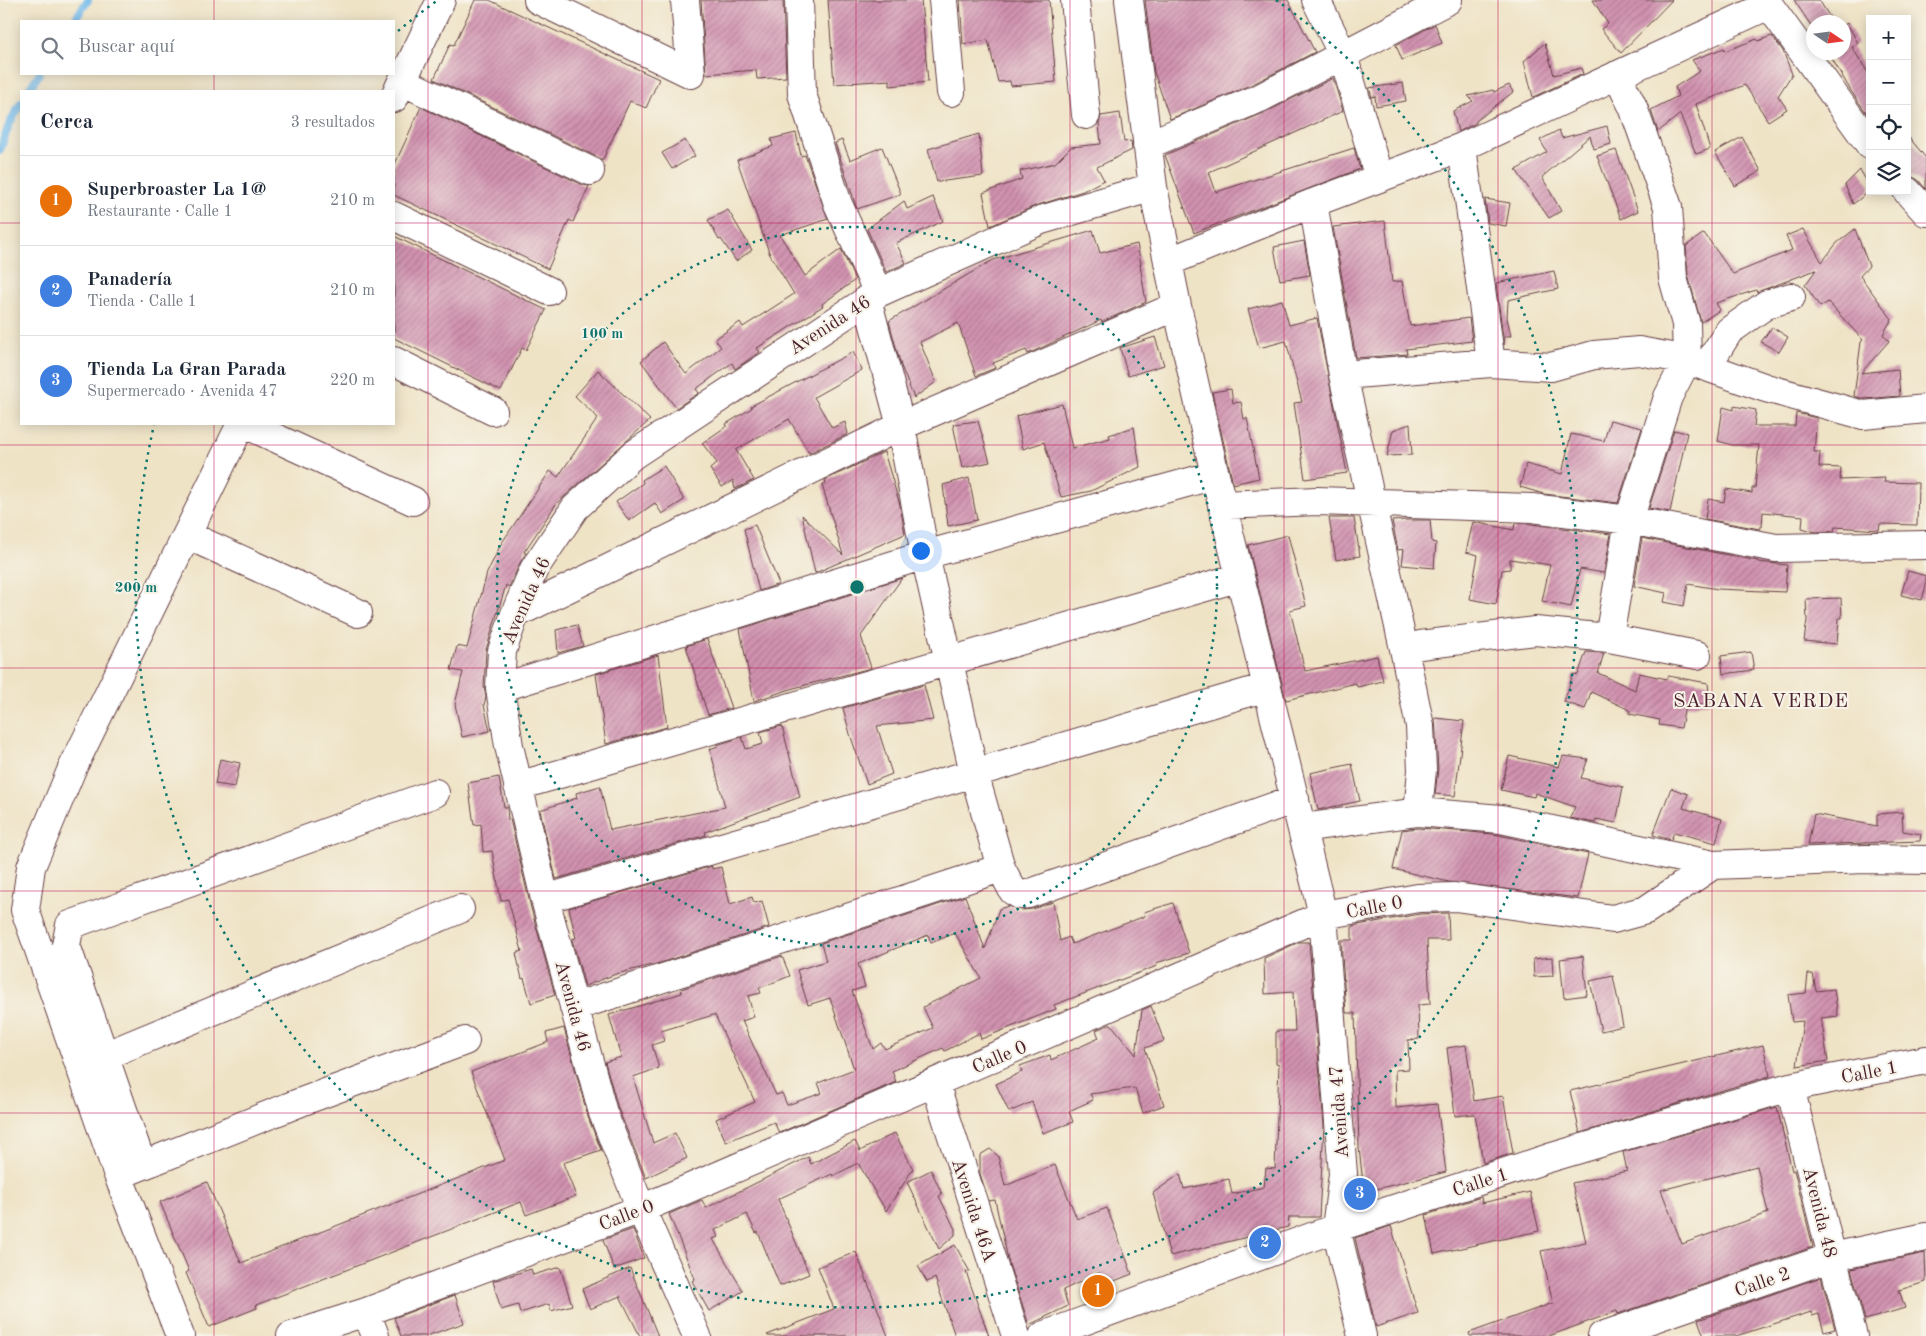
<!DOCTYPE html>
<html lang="es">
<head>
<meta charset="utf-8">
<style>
  body { margin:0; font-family:"Old Standard TT",serif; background:#f2f2f3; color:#1f2937 }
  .controls { position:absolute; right:15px; top:15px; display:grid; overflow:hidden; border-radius:0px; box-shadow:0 2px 12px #0003 }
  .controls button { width:45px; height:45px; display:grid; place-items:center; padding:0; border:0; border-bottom:1px solid #e0e1e3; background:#fff; color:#1f2937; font:25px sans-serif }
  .compass { position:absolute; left:1806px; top:15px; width:45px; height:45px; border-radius:50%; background:#fff; box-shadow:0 2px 12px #0003; rotate:103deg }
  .you { position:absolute; left:920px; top:550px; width:18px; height:18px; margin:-12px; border:4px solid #fff; border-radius:50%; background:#1a73e8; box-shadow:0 0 0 8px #1a73e833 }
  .badge { display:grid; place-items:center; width:32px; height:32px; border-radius:50%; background:#0b8043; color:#fff; font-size:16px; font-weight:700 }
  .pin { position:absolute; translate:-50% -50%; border:2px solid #fff; box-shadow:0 1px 5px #0006 }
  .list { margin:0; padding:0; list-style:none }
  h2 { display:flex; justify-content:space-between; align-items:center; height:65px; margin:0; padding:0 20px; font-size:21px }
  h2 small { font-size:16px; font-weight:400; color:#747a83 }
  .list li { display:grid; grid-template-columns:32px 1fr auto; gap:15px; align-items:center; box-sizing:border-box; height:90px; padding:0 20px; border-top:1px solid #e0e1e3 }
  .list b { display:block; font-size:19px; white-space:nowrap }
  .list p { margin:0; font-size:16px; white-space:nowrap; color:#747a83 }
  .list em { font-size:16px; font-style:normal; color:#747a83 }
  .icon { flex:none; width:28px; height:28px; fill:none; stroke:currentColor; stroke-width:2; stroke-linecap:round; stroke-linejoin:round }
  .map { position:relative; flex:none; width:1926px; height:1336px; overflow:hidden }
  .search { position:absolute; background:#fff; box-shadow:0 2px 12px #0003; left:20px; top:20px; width:375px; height:55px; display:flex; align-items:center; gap:12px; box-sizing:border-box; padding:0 18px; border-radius:0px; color:#747a83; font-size:19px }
  .panel { position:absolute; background:#fff; box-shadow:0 2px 12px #0003; left:20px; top:90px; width:375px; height:335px; border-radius:0px }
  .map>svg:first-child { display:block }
</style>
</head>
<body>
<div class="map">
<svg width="1926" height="1336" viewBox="0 0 1926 1336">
  <defs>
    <pattern id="building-hatch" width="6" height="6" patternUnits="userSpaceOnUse" patternTransform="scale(1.25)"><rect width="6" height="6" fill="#d192b0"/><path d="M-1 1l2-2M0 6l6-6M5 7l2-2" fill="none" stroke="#ac778f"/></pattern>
  </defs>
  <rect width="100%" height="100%" fill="#f7f3e8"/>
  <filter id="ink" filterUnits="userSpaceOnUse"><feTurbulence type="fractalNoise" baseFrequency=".02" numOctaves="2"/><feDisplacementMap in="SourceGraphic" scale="10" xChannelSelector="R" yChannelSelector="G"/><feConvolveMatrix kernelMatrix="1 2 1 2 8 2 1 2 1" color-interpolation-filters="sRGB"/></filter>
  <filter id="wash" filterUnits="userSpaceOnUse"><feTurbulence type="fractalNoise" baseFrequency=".0096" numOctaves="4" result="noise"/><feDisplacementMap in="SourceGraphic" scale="20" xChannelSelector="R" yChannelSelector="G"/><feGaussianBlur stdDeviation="1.12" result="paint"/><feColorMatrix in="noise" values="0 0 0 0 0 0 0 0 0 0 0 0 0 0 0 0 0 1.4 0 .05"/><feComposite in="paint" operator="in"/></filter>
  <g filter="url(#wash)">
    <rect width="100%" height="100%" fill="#efe3c6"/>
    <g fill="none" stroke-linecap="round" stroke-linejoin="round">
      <path stroke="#75bbec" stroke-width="8" d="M74 21 88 0
        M28 91 39 74
        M0 150 9 125 21 103"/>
    </g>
    <g id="blocks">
      <path fill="url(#building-hatch)" fill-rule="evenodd" d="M475 0H489L659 79 646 108 630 101 602 161 597 157 434 79 450 44 454 45Z
        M701 0H783L786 77 757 79 756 70 706 74Z
        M828 0H921L928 82 890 86V80L834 84Z
        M960 0H1049L1056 82 1011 86 1010 81 998 82 988 40 963 44Z
        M1145 0H1288L1315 52 1253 84 1170 119 1154 72Z
        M1593 0H1672L1621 53 1601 29 1608 24Z
        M1794 0H1819L1833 22H1814V30Z
        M1847 23 1858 43 1852 47 1870 76V118L1851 91 1828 52H1844V25Z
        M1435 24 1442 43 1402 60 1396 45Z
        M1772 36 1783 51 1792 74 1778 96 1787 109 1768 121 1745 85 1696 104 1710 149 1696 154 1680 114 1658 132 1651 110 1678 96 1675 87 1700 71 1692 60 1724 48 1725 51 1757 39 1758 41Z
        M1545 43 1554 75 1581 68 1583 74 1533 97 1524 61Z
        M1333 78 1343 111 1209 172 1216 192 1354 148 1360 169 1194 233 1165 155 1266 112Z
        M1403 83 1406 101 1376 106 1375 96 1372 97 1369 88Z
        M1509 85 1513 92 1476 121V123L1458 132 1453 111 1473 101 1468 96 1493 90 1494 92Z
        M421 107 583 185 589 186 573 222 569 220 548 269 394 195V166Z
        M1120 113 1124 142 1131 141 1132 150 1097 167 1104 180 1083 191 1035 206 990 226 983 193 1022 179 1020 171 1055 163 1071 147 1101 144 1099 123 1101 116Z
        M1607 126 1611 144 1594 149 1590 136 1542 177 1561 211 1549 218 1516 170 1547 152 1540 140 1559 130 1562 138Z
        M796 133 801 156 805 155 828 219 780 235 805 276 841 249 855 280 822 304 823 306 757 348 760 352 735 369 732 363 696 389 699 393 676 408 641 361 663 342 686 374 721 347 715 339 740 322 743 327 794 294 770 255 737 160 773 146 771 139Z
        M979 134 983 176 937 182 928 149Z
        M1907 135 1926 158V189L1918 180 1907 174Z
        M1742 137 1761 171 1735 186 1715 152Z
        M685 140 695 156 672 169 662 153Z
        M842 140 850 160 882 147 901 194 857 209 835 143Z
        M1616 150 1638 211 1621 219 1597 156Z
        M1860 170 1870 186V191L1853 204 1845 185Z
        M933 197 943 221 896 243 906 263 886 272 867 229 904 201 907 209Z
        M1485 199 1510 203 1506 226 1488 223Z
        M728 210 752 250 736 261 721 239 719 240 708 220Z
        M1385 221 1392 282 1402 281 1410 326 1469 318 1472 341 1406 349 1407 354 1356 358 1333 227Z
        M1803 229 1822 262 1837 243 1855 229 1869 266 1860 276 1892 319 1883 334 1889 341 1861 373 1898 369 1900 396 1864 399 1854 396 1861 342 1863 340 1828 302 1820 307 1805 285 1816 270 1757 292 1756 290 1716 303 1720 310 1701 322 1688 275 1686 246 1704 233 1733 274 1792 250 1786 236Z
        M1093 230 1100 253 1137 244 1141 264 1140 265 1146 302 1102 322 1101 320 1028 354 1026 350 993 363 995 368 976 376 958 323 920 342 936 382 914 398 901 366 889 321 993 260Z
        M394 236 546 310 526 350 522 348 501 391 394 338Z
        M1304 241 1310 275 1280 280 1274 247Z
        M1554 271 1558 289 1508 300 1507 318 1511 336H1505L1504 345 1496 283Z
        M1282 300 1289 325 1317 318 1347 473 1305 479 1294 403 1302 402 1286 341 1259 348 1248 309Z
        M1772 327 1788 337 1779 352 1761 342Z
        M1155 337 1164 365 1128 376 1120 348Z
        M853 352 862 370 814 397 832 428 845 422 848 434 809 453 789 419 736 450 754 480 735 489 733 480 722 487 710 469 717 463 702 443 727 426 726 424 752 408 751 406Z
        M598 370 650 420 556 504 524 552 526 553 520 563 509 587 506 585 486 650 484 687 486 697 484 705 490 731 462 737 455 704 463 672 451 670 457 646 467 648 487 573 501 544 550 471 558 477 598 418 575 396Z
        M1231 389 1233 403 1241 402 1244 419 1247 418 1259 478 1233 484 1212 392Z
        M1062 404 1072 448 1110 438 1109 435 1134 427 1140 467 1091 491 1061 497 1044 442 1023 449 1016 416Z
        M1734 406 1756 410 1754 426H1795L1796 413 1817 418 1814 452H1820L1819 467 1841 468 1840 480 1885 478 1884 482 1918 483 1917 525 1880 524 1879 530 1835 527 1834 531 1816 532 1802 528 1803 516 1763 512 1762 527H1760V529L1705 519 1708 499 1724 502 1726 489 1752 493V488H1755L1759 445H1732L1718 441 1723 407 1734 410Z
        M1610 420 1642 428 1618 503 1544 494 1520 487 1526 464 1562 474 1571 434 1604 441Z
        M978 421 990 462 962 468 953 424Z
        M1410 424 1412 455 1387 456 1393 430Z
        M1674 430 1687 433 1670 512 1649 508Z
        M884 452 900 505 905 534 815 573 802 515 843 555 822 485 826 483 825 480Z
        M664 466 684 500 662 514 655 503 629 521 616 502 643 483 642 480Z
        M969 478 977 520 948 526 943 485Z
        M1329 518H1354L1360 556 1336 560Z
        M1406 520H1430L1432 542 1436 543 1434 568 1402 565 1404 549 1398 550 1392 521Z
        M1473 522 1514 530 1515 523 1531 524 1611 534 1604 573 1580 569 1571 607 1542 601 1550 565 1510 559V569L1502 570 1496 604 1470 599 1478 555 1466 552Z
        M755 525 779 584 759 591 744 529Z
        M1288 535 1306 606 1290 610 1305 671 1377 656 1383 681 1357 687 1356 683 1286 700 1248 545Z
        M1642 538 1758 561V562L1787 565 1785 592 1718 589 1688 584 1684 606 1664 602 1666 593 1634 586Z
        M1908 571 1926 576V586L1922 600 1901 595Z
        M902 578 861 636 871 668 794 688 754 701 740 629Z
        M1841 598 1842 618H1839L1837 644 1804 641 1807 620 1806 599Z
        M577 625 583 646 558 653 556 630Z
        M707 639 731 708 708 715 686 646Z
        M1586 652 1604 653 1598 673 1635 690 1639 673 1667 679 1668 676 1708 683 1710 703 1685 706 1681 728 1659 725 1660 720 1630 714V710L1591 692 1585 709 1564 702 1573 674 1578 675Z
        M1751 652 1754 670 1723 674 1721 656Z
        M658 655 667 727 606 744 596 674Z
        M924 685 933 720 877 726 892 774 867 784 850 734 843 708Z
        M1435 718 1464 721 1455 796 1435 794 1438 769Z
        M782 726 800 797 705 832 706 835 556 879 540 810 577 798 576 793 600 786 610 830 725 807 710 749 718 746 717 745 742 737 746 749 763 744 760 732Z
        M1509 756 1559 767 1563 756 1588 759 1581 778 1623 787 1616 823 1596 819 1595 823 1570 818 1575 807 1535 793 1534 797 1501 790Z
        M220 759 240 763 235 787 215 784Z
        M1352 764 1360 801 1318 810 1310 773Z
        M499 777 504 807H507L508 820 510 819 531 908 555 995 531 1003 524 978 522 979 516 953 522 951 508 899 501 901 492 851 483 852 481 824 474 825 468 783Z
        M1671 788 1688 794 1683 808 1722 819 1716 843 1674 832 1671 840 1653 835Z
        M1902 812 1903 831 1921 834 1920 841 1808 845 1814 814 1877 826V814Z
        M1418 828 1494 834 1588 854 1578 898 1449 882 1393 869 1402 830Z
        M712 866V869L721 867 730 904 752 897 754 903 762 901 769 927 660 963 616 974 585 986 572 939 576 938 569 908Z
        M965 896 985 949 999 909 1008 906 1022 910 1033 909 1053 902 1060 941 1069 937 1072 944 1145 916 1144 912 1173 903 1189 953 1156 963 1157 966 1054 1005 1056 1009 981 1039 979 1033 945 1051 943 1048 892 1071 896 1082 779 1133 774 1122 726 1142 716 1119 755 1102 715 1015H713L661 1031 664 1041 652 1045 659 1068 633 1077 653 1143 675 1133 687 1158 646 1178 618 1108 605 1062 621 1057 609 1015 682 993 681 989 782 956 790 976 759 988 761 993 748 996 754 1017 742 1021 776 1095 782 1093 787 1105 822 1093 818 1083 854 1069 830 998 808 1005 797 970 826 961 821 943ZM955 933 981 978 923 1007 933 1028 885 1049 881 1043 873 1049 852 991 865 987 858 964 928 935 931 943Z
        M1448 913 1449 940H1427L1430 1004 1418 1005 1419 1039 1408 1040 1409 1069 1395 1070 1396 1108 1437 1104 1446 1172 1364 1192 1359 1148 1355 1013H1346L1341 940H1352V926L1420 914Z
        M1299 942H1309L1324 1126 1319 1217H1289L1288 1227 1170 1256 1153 1193 1180 1174 1184 1189 1229 1179 1232 1194 1264 1187 1266 1168 1275 1169 1279 1064 1276 1063V1031H1295L1293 992 1265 994 1264 958Z
        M1583 956 1587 995 1564 998 1560 959Z
        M1552 957 1553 976 1534 977 1533 959Z
        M1808 974H1813L1816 991 1834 989 1838 1016 1821 1018 1828 1061 1797 1066 1803 1021 1792 1022 1788 995 1806 993Z
        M1613 976 1623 1026 1601 1031 1590 981Z
        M1151 1006 1164 1041 1145 1048 1164 1105 1143 1113 1135 1088 1090 1094 1093 1100 1069 1111 1073 1122 1043 1133 1032 1102 1009 1112 996 1084 1022 1072 1020 1066 1050 1055 1051 1060 1099 1038 1096 1030 1111 1024 1136 1055 1142 1010Z
        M564 1028 588 1117 601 1150 563 1163 576 1196 526 1215 521 1202 256 1305 257 1308 209 1327 186 1273 189 1271 160 1202 207 1182 241 1263 505 1160 471 1072 548 1042 546 1033Z
        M1466 1045 1474 1101 1503 1096 1513 1153 1483 1163 1475 1114 1455 1116 1447 1048Z
        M1763 1045 1770 1076 1580 1133 1570 1091Z
        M1777 1107 1792 1171 1794 1170 1813 1247 1618 1314 1617 1311 1549 1336H1470L1469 1333 1553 1303 1541 1251 1586 1242 1572 1183 1627 1171 1623 1152ZM1757 1166 1768 1213 1682 1244 1661 1190Z
        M895 1133 913 1169 886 1211 858 1163 833 1176 832 1174 778 1199 809 1274 780 1286 758 1232 756 1233 747 1214 715 1230 718 1237 713 1239 743 1291 709 1311 692 1281 695 1279 669 1214 702 1200 706 1208 808 1157 811 1164 855 1141 860 1151Z
        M990 1149 998 1156 1005 1186 1055 1165 1077 1219 1107 1208 1132 1274 1104 1285 1099 1273 1063 1290 1068 1306 1029 1325 1009 1264 995 1200 989 1201 980 1174V1155Z
        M931 1170 942 1194 939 1196 955 1229V1235L939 1249 907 1182Z
        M1530 1192 1539 1231 1434 1254 1426 1215 1481 1197 1482 1203Z
        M1391 1226 1418 1313 1376 1327 1355 1238Z
        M633 1229 644 1258 614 1269 603 1240Z
        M955 1245 970 1272H966L989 1336H955L935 1278 927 1282 918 1266Z
        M856 1252 888 1336H768L767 1335 834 1309 818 1267Z
        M1925 1253 1926 1282 1899 1290 1905 1308 1865 1320 1851 1269Z
        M560 1267 572 1305 551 1311 549 1304 520 1313 518 1305 501 1310 493 1281 531 1269 533 1275Z
        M630 1268 658 1336H640L620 1296 590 1309 582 1289Z
        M1821 1277 1835 1329 1824 1332 1819 1314 1812 1316 1811 1312 1736 1336H1704L1698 1320Z
        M455 1295 464 1323 426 1336H401L394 1318Z"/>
    </g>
  </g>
  <g filter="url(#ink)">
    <use href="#blocks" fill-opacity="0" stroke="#633c42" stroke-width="1"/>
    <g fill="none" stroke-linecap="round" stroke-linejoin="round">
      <g stroke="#633c42" stroke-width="30">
        <path id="minor" d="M538 0 691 74
          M685 0 691 74
          M799 0 802 94 838 204 878 293
          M943 0 951 92
          M1075 0 1086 115
          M1129 0 1153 187 1177 306 1215 475 1323 915 1343 1174 1336 1228 1362 1336
          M1316 0 1343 55 1379 178
          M402 81 590 171
          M394 98 441 0
          M1147 145 1260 98 1448 0
          M1462 147 1491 363
          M1907 191 1926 212
          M1313 203 1343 375 1404 649 1420 726 1422 770 1418 812
          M394 216 549 291
          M1168 262 1313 203 1462 147 1769 5 1870 145
          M867 299 901 426 925 555 974 773 1001 868 1013 891 1020 895 1028 894 1295 799
          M394 361 493 411
          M1707 366 1729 331 1767 304 1791 297
          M1343 375 1491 363 1551 367 1594 355 1639 351 1687 360 1766 388 1863 415 1926 409
          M245 424 413 501
          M1222 505 1317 501 1532 508 1629 520 1776 548 1926 545
          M187 535 358 613
          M515 614 901 426 1177 306
          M1609 638 1629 520 1668 397 1687 360 1686 324 1673 278 1668 207 1633 107 1617 75
          M1404 649 1420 645 1535 631 1609 638 1697 655
          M500 688 925 555 1215 475
          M518 786 1240 577
          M1302 828 1418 812 1501 819 1713 865 1865 859 1926 860
          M545 899 1267 687
          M574 1007 1001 868
          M104 1056 460 909
          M935 1083 1016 1336
          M1790 1087 1832 1257 1853 1336
          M142 1165 66 945 70 925 435 793
          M126 1172 301 1102 465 1041
          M366 1312 375 1336
          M180 1336 118 1175 25 910 31 867 71 771 241 424
          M291 1336 366 1312 641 1209 1323 915 1418 898 1455 897 1613 919 1646 910 1713 865
          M697 1336 641 1209 603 1113 545 899 509 746 500 688 502 651 515 614 534 569 575 508 633 455 878 293 1041 220 1153 187
          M1043 1336 1336 1228 1549 1158 1790 1087 1926 1060
          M1602 1336 1832 1257 1926 1237"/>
      </g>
      <use href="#minor" stroke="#fff" stroke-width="28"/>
    </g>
  </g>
  <path fill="none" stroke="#c2185b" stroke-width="1" stroke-opacity="0.55" d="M214 0V21M428 0V1336M642 0V1336M856 0V1336M1070 0V1336M1284 0V1336M1498 0V1336M1712 0V1336M214 74V91M0 223H21M394 223H1926M214 424V1336M0 445H1926M0 668H1926M0 891H1926M0 1113H1926"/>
  <g fill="none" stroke="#0f766e" stroke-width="2.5" stroke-dasharray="2.5 5">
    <circle cx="857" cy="587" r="360"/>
    <path d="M398 31A721 721 0 0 1 438 0M1276 0A721 721 0 1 1 154 425"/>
  </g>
  <g text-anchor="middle" stroke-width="4" stroke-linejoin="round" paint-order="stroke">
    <g font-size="19" fill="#4a1f2b" stroke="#f7f3e8">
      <text transform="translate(829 324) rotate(-33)" y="7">Avenida 46</text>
      <text transform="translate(525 600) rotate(-66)" y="7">Avenida 46</text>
      <text transform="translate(1374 906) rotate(-11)" y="7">Calle 0</text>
      <text transform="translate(574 1006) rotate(75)" y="7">Avenida 46</text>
      <text transform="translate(999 1056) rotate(-23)" y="7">Calle 0</text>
      <text transform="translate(1869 1071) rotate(-11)" y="7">Calle 1</text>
      <text transform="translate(1338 1112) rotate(-94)" y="7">Avenida 47</text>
      <text transform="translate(1480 1181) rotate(-18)" y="7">Calle 1</text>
      <text transform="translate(975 1210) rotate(72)" y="7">Avenida 46A</text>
      <text transform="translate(1821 1212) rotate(76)" y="7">Avenida 48</text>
      <text transform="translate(626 1214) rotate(-21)" y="7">Calle 0</text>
      <text transform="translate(1762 1281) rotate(-19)" y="7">Calle 2</text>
    </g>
    <g font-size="20" letter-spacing="1" fill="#4a1f2b" stroke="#f7f3e8">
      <text x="1761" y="707">SABANA VERDE</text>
    </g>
  </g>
  <circle cx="857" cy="587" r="8" fill="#0f766e" stroke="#f7f3e8" stroke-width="2.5"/>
  <g font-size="15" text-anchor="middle" font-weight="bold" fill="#0f766e" stroke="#f7f3e8" stroke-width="4" stroke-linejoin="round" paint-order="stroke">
    <text x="602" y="338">100 m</text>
    <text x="136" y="592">200 m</text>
  </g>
</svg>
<div class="controls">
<button>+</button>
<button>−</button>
<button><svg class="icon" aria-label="locate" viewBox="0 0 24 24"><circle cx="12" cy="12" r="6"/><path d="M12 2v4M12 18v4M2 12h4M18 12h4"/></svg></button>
<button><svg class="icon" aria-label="layers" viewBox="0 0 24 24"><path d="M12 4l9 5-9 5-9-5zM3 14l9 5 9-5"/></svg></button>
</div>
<svg class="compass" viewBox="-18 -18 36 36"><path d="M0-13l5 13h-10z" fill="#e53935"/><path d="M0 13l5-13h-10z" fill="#747a83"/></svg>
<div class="you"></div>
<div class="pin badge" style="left:1098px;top:1291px;background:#e8710a">1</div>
<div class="pin badge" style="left:1265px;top:1243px;background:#3f7fe0">2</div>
<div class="pin badge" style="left:1360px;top:1194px;background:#3f7fe0">3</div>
<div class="search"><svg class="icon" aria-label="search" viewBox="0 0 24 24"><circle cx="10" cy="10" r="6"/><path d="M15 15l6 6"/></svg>Buscar aquí</div>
<section class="panel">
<h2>Cerca<small>3 resultados</small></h2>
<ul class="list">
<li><span class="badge" style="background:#e8710a">1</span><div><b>Superbroaster La 1@</b><p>Restaurante · Calle 1</p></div><em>210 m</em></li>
<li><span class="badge" style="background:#3f7fe0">2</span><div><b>Panadería</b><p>Tienda · Calle 1</p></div><em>210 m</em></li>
<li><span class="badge" style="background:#3f7fe0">3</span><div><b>Tienda La Gran Parada</b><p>Supermercado · Avenida 47</p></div><em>220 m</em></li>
</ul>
</section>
</div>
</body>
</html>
